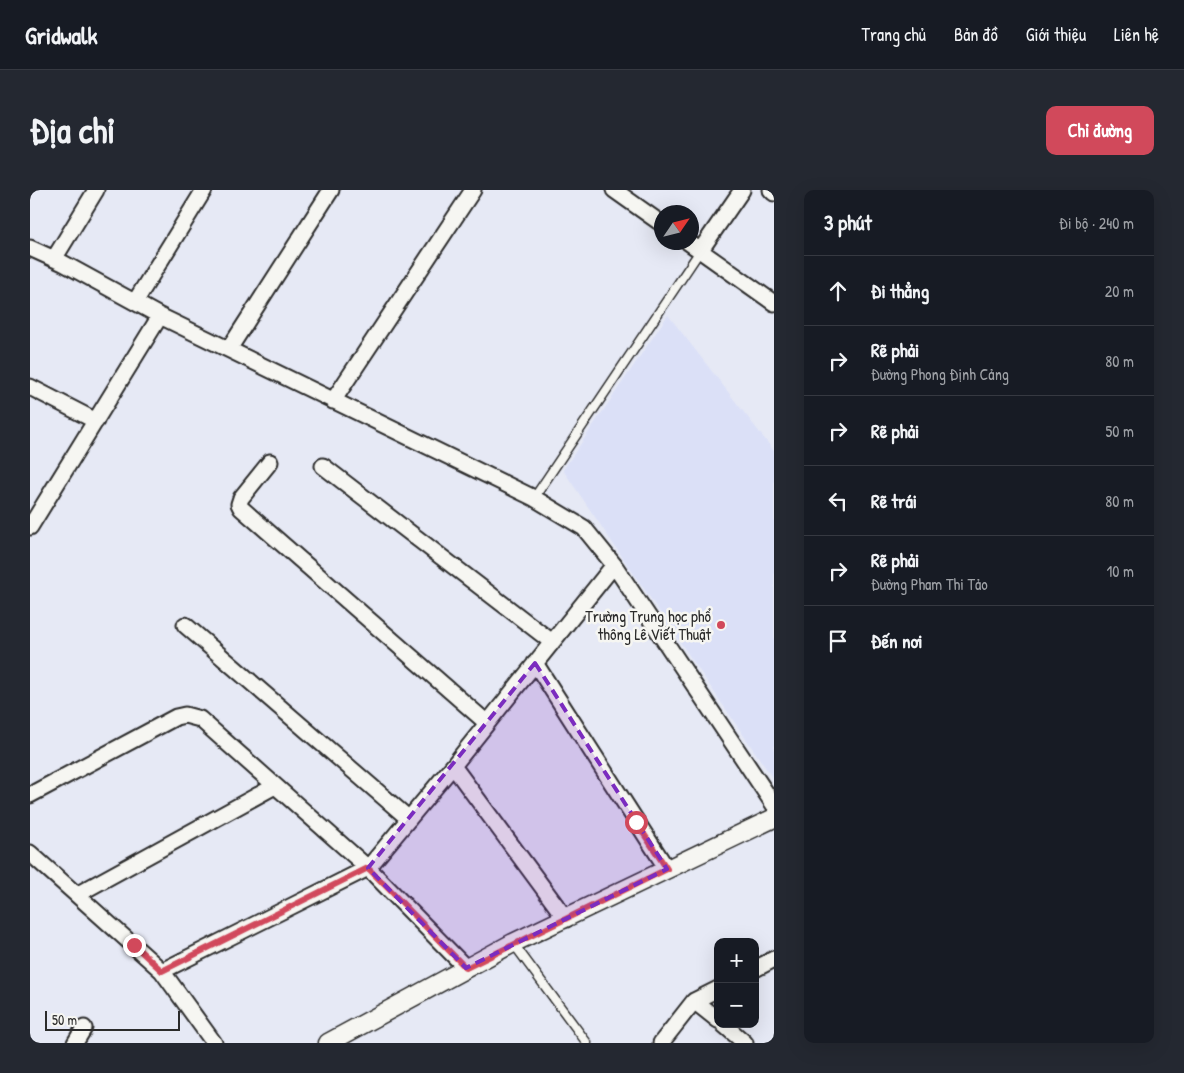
<!DOCTYPE html>
<html lang="vi">
<head>
<meta charset="utf-8">
<style>
  body { margin:0; font-family:"Patrick Hand",sans-serif; background:#242831; color:#f1f3f6 }
  .controls { position:absolute; right:15px; bottom:15px; display:grid; overflow:hidden; border-radius:10px; box-shadow:0 5px 20px #0002 }
  .controls button { width:45px; height:45px; display:grid; place-items:center; padding:0; border:0; border-bottom:1px solid #363941; background:#171b24; color:#f1f3f6; font:25px sans-serif }
  .compass { position:absolute; left:624px; top:15px; width:45px; height:45px; border-radius:50%; background:#171b24; box-shadow:0 5px 20px #0002; rotate:55deg }
  .scale { position:absolute; left:15px; bottom:12px; width:135px; box-sizing:border-box; padding-left:5px; border:2px solid #2b2b2b; border-top:0; font-size:14px; line-height:18px; white-space:nowrap; color:#2b2b2b; -webkit-text-stroke:4px #f6f6f2; paint-order:stroke }
  .stop { position:absolute; width:15px; height:15px; margin:-11px; border:4px solid #d1495b; border-radius:50%; background:#fff }
  .stop.end { background:#d1495b; border-color:#fff; box-shadow:0 1px 5px #0008 }
  .list { margin:0; padding:0; list-style:none }
  h2 { display:flex; justify-content:space-between; align-items:center; height:65px; margin:0; padding:0 20px; font-size:21px }
  h2 small { font-size:16px; font-weight:400; color:#9ea1a6 }
  .list li { display:grid; grid-template-columns:32px 1fr auto; gap:15px; align-items:center; box-sizing:border-box; height:70px; padding:0 20px; border-top:1px solid #363941 }
  .list b { display:block; font-size:19px; white-space:nowrap }
  .list p { margin:0; font-size:16px; white-space:nowrap; color:#9ea1a6 }
  .list em { font-size:16px; font-style:normal; color:#9ea1a6 }
  .icon { flex:none; width:28px; height:28px; fill:none; stroke:currentColor; stroke-width:2; stroke-linecap:round; stroke-linejoin:round }
  .map { position:relative; flex:none; width:744px; height:853px; overflow:hidden; border-radius:10px }
  header { display:flex; align-items:center; gap:30px; box-sizing:border-box; height:70px; padding:0 25px; background:#171b24; border-bottom:1px solid #363941 }
  header strong { font-size:24px }
  nav { display:flex; gap:28px; margin-inline-start:auto; font-size:18px }
  .intro { display:flex; align-items:center; justify-content:space-between; box-sizing:border-box; height:120px; padding:0 30px }
  h1 { margin:0; font-size:35px }
  .button { padding:12px 22px; border-radius:10px; background:#d1495b; color:#fff; font-size:18px; font-weight:700 }
  main { display:flex; gap:30px; padding:0 30px }
  aside { flex:1; background:#171b24; border-radius:10px; box-shadow:0 5px 20px #0002 }
  .map>svg:first-child { display:block }
</style>
</head>
<body>
<header>
<strong>Gridwalk</strong>
<nav><a>Trang chủ</a><a>Bản đồ</a><a>Giới thiệu</a><a>Liên hệ</a></nav>
</header>
<div class="intro"><h1>Địa chỉ</h1><a class="button">Chỉ đường</a></div>
<main>
<div class="map">
<svg width="744" height="853" viewBox="0 0 744 853">
  <rect width="100%" height="100%" fill="#e6e9f5"/>
  <filter id="ink" filterUnits="userSpaceOnUse"><feTurbulence type="fractalNoise" baseFrequency=".02" numOctaves="2"/><feDisplacementMap in="SourceGraphic" scale="10" xChannelSelector="R" yChannelSelector="G"/><feConvolveMatrix kernelMatrix="1 2 1 2 8 2 1 2 1" color-interpolation-filters="sRGB"/></filter>
  <g filter="url(#ink)">
    <path fill="#dbe0f7" d="M638 125 744 261V590L533 280Z"/>
    <g fill="none" stroke-linecap="round" stroke-linejoin="round">
      <g stroke="#2b2b2b" stroke-width="11">
        <path id="service" d="M504 308 670 61
          M483 753 557 853"/>
      </g>
      <g stroke="#2b2b2b" stroke-width="19">
        <path id="minor" d="M584 0 632 34
          M741 0 744 3
          M658 52 744 113
          M0 58 33 73 130 126 504 308 554 338 584 375 744 615
          M670 61 712 0
          M24 69 66 0
          M105 112 174 0
          M199 159 301 0
          M0 197 66 231
          M303 211 443 0
          M240 272 211 308 209 314 211 318 457 533
          M293 276 522 452
          M0 337 130 126
          M155 435 379 629
          M505 473 637 679
          M423 576 536 729
          M0 605 146 527 155 525 170 529 338 678 436 778
          M0 663 132 781 184 853
          M48 704 245 596
          M725 779 744 769
          M132 781 338 678 423 576 584 375
          M664 811 688 830
          M693 834 715 853
          M45 853 54 838
          M631 853 664 811 688 799"/>
      </g>
      <g stroke="#2b2b2b" stroke-width="21">
        <path id="tertiary" d="M298 853 483 753 744 628"/>
      </g>
      <use href="#service" stroke="#f6f6f2" stroke-width="8"/>
      <use href="#minor" stroke="#f6f6f2" stroke-width="15"/>
      <use href="#tertiary" stroke="#f6f6f2" stroke-width="18"/>
    </g>
  </g>
  <g fill="none" stroke-linecap="round" stroke-linejoin="round" filter="url(#ink)">
    <path stroke="#d1495b" stroke-width="6" d="M104 755 132 781 338 678 436 778 637 679 606 632"/>
  </g>
  <path fill="#7b2cbf" fill-opacity="0.2" stroke="#7b2cbf" stroke-width="4" stroke-dasharray="10 6" stroke-linejoin="round" d="M505 473 637 679 436 778 338 678Z"/>
  <circle fill="#d1495b" stroke="#f6f6f2" stroke-width="2" cx="691" cy="435" r="5"/>
  <g text-anchor="middle" stroke-width="5" stroke-linejoin="round" paint-order="stroke">
    <g font-size="16" fill="#2b2b2b" stroke="#f6f6f2" text-anchor="end">
      <text x="681" y="432">Trường Trung học phổ<tspan x="681" dy="18">thông Lê Viết Thuật</tspan></text>
    </g>
  </g>
</svg>
<div class="controls">
<button>+</button>
<button>−</button>
</div>
<svg class="compass" viewBox="-18 -18 36 36"><path d="M0-13l5 13h-10z" fill="#e53935"/><path d="M0 13l5-13h-10z" fill="#9ea1a6"/></svg>
<div class="scale">50 m</div>
<div class="stop" style="left:606px;top:632px"></div>
<div class="stop end" style="left:104px;top:755px"></div>
</div>
<aside>
<h2>3 phút<small>Đi bộ · 240 m</small></h2>
<ul class="list">
<li><svg class="icon" aria-label="ahead" viewBox="0 0 24 24"><path d="M12 20V5M6 11l6-6 6 6"/></svg><div><b>Đi thẳng</b></div><em>20 m</em></li>
<li><svg class="icon" aria-label="right" viewBox="0 0 24 24"><path d="M7 20v-9h11M14 6l5 5-5 5"/></svg><div><b>Rẽ phải</b><p>Đường Phong Định Cảng</p></div><em>80 m</em></li>
<li><svg class="icon" aria-label="right" viewBox="0 0 24 24"><path d="M7 20v-9h11M14 6l5 5-5 5"/></svg><div><b>Rẽ phải</b></div><em>50 m</em></li>
<li><svg class="icon" aria-label="left" viewBox="0 0 24 24"><path d="M17 20v-9H6M10 6l-5 5 5 5"/></svg><div><b>Rẽ trái</b></div><em>80 m</em></li>
<li><svg class="icon" aria-label="right" viewBox="0 0 24 24"><path d="M7 20v-9h11M14 6l5 5-5 5"/></svg><div><b>Rẽ phải</b><p>Đường Pham Thi Tảo</p></div><em>10 m</em></li>
<li><svg class="icon" aria-label="arrive" viewBox="0 0 24 24"><path d="M6 21V4h12l-3 4 3 4H6"/></svg><div><b>Đến nơi</b></div></li>
</ul>
</aside>
</main>
</body>
</html>
